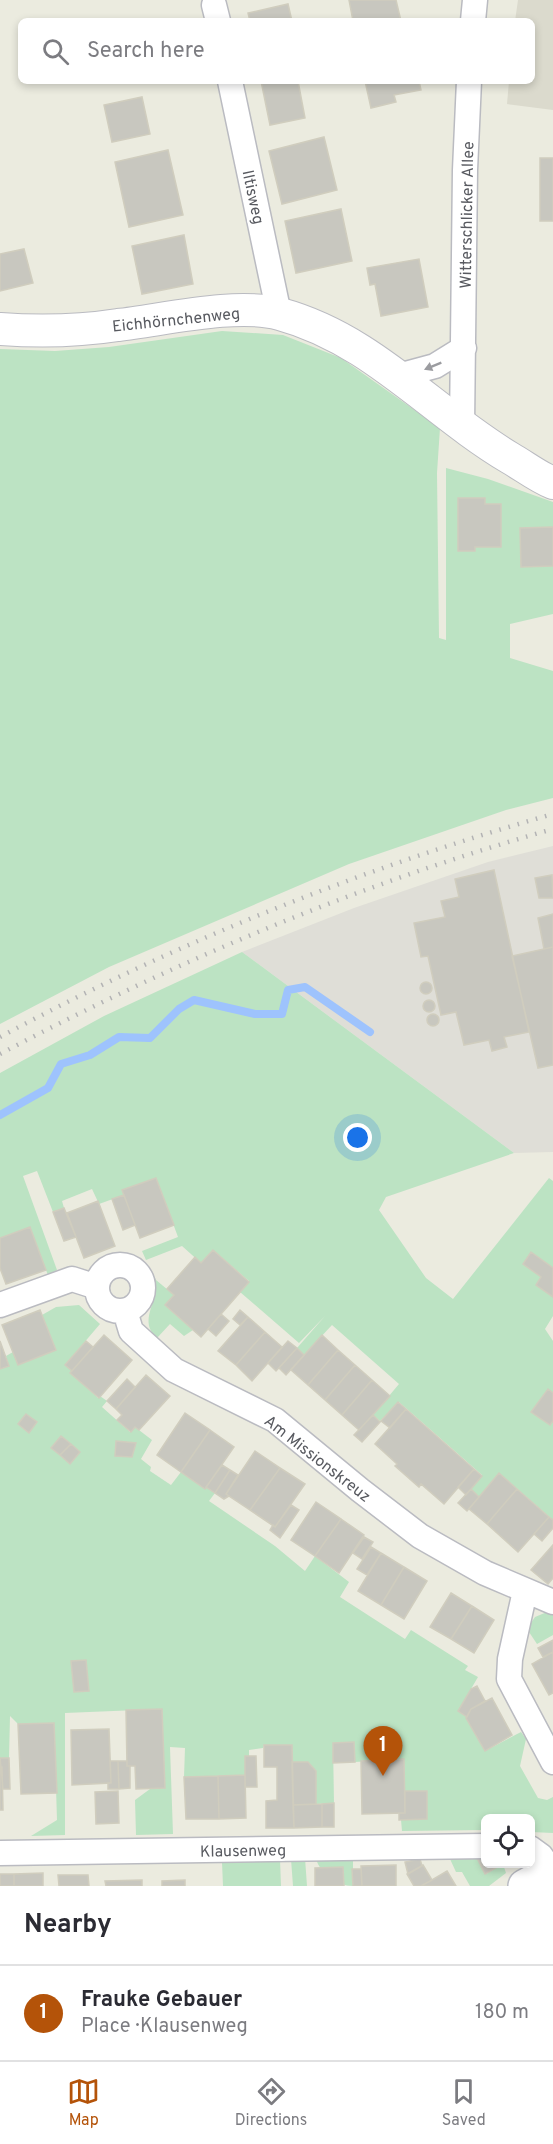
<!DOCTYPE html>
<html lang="en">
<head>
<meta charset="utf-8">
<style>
  body { margin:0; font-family:Overpass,sans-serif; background:#f7f7f7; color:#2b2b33 }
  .controls { position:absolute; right:18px; bottom:18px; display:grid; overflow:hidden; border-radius:9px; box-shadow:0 3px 9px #0003 }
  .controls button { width:54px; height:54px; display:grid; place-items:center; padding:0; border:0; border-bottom:2px solid #e1e1e2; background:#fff; color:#2b2b33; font:30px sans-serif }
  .you { position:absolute; left:358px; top:1138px; width:21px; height:21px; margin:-15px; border:4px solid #fff; border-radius:50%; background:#1a73e8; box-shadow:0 0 0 9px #1a73e833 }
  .badge { display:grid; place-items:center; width:39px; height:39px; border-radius:50%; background:#b45309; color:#fff; font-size:20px; font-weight:700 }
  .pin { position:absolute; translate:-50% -50px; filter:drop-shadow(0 2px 3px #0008) }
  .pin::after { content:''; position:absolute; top:32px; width:21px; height:18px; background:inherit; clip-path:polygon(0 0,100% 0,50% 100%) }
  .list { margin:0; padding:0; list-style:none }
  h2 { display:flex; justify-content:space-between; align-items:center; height:78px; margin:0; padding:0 24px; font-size:26px }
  h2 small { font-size:20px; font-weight:400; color:#7c7c81 }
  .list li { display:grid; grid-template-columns:39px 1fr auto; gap:18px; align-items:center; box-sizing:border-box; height:96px; padding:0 24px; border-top:2px solid #e1e1e2 }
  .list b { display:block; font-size:22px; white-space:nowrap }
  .list p { margin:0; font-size:20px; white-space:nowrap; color:#7c7c81 }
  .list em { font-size:20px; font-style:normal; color:#7c7c81 }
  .icon { flex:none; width:33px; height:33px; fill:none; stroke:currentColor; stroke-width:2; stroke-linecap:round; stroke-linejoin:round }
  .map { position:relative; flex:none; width:553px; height:1886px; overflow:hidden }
  .search { position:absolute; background:#fff; box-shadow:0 3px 9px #0003; left:18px; right:18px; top:18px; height:66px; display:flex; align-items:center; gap:15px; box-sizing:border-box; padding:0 21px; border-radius:9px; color:#7c7c81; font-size:22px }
  .sheet { height:174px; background:#fff }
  nav { display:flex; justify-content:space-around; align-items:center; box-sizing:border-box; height:84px; border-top:2px solid #e1e1e2; background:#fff; font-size:16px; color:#7c7c81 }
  nav a { display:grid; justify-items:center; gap:3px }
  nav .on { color:#b45309 }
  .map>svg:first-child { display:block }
</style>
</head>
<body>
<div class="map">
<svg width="553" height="1886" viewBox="0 0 553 1886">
  <rect width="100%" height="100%" fill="#ebebdf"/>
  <path fill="#dfded7" d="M553 846V1152L514 1153 242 952 354 908 488 862Z"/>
  <path fill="#dbdacd" d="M518 0H553V110L507 104 509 81H532V21H515Z"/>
  <path fill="#bce3c3" d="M222 331 283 335 341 358 440 428 437 473 439 638 446 640V468L488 479 553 502V614L510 624V658L553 671V798L506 810 349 864 109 967 0 1024V349L55 351 109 347Z
    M242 952 514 1153 386 1197 379 1210 426 1278 453 1299 549 1178 553 1181V1316L545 1329 553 1341V1520L499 1473 479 1497 471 1489 482 1475 399 1402 380 1421 373 1415 399 1384 332 1325 304 1355 297 1348 325 1316 299 1343 240 1292 249 1281 213 1250 201 1263 182 1246 146 1260 142 1251 178 1237 156 1178 123 1190 124 1195 99 1204 92 1189 62 1201 64 1208 53 1212 37 1171 23 1176 57 1270 48 1275 46 1270 0 1238V1073L104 1016Z
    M149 1270H151L156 1280 174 1295 166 1306 193 1330 184 1336 170 1324 157 1338C141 1324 152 1310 155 1293 156 1285 153 1277 149 1270Z
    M79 1305 100 1324 65 1365 72 1371 71 1373 98 1398 100 1396 107 1401 102 1407 130 1432 135 1427 152 1440 141 1459 151 1467 150 1471 171 1485 181 1472 205 1489 206 1487 215 1493 209 1501 275 1546 305 1571 315 1556 349 1582 340 1597 405 1639 411 1630 468 1666 465 1670 478 1677 458 1711 467 1717 485 1751 521 1732 526 1739 520 1766 538 1798 547 1800 553 1797V1833L531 1832 530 1818H486L485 1830 402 1831 401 1820 427 1819V1791H405L404 1759 355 1762 354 1742 333 1743 334 1803 316 1804V1771L308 1762H292V1745H264L263 1748 249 1750V1756L245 1757V1775L184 1777 185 1748 170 1747 173 1834 136 1835 135 1800 150 1789 165 1788 162 1709 65 1713V1835L31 1836 57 1820 54 1723 18 1724 10 1716 9 1758H0V1369L9 1366 6 1356 13 1352 18 1365 56 1350 42 1315 56 1307Z
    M547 1612H553V1635L537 1644 527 1629 535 1617Z
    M353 1857V1886C338 1886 320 1873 316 1859Z
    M305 1858 307 1886H293L291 1859Z
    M477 1858 486 1874 503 1864 506 1873 489 1886H470L462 1872H456L450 1859Z
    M280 1859 281 1886H223L222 1862Z"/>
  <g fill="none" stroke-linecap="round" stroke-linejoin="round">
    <path stroke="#9ec3fd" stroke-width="8" d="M0 1115 48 1088 61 1064 90 1055 119 1037 150 1038 179 1009 194 1000 255 1014H282L288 990 305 987 370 1032"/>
  </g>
  <path fill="#c8c7bf" stroke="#d0cdbe" stroke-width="1.5" d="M349 0H396L401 21H353Z
    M288 4 292 21H250L248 13Z
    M261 81H298L305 118 270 125Z
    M365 81H419L421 90 394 95 396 102 371 108Z
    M142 97 150 134 112 142 104 105Z
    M324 137 337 190 282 204 269 151Z
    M168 150 183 215 129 227 115 162Z
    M540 158H553V221H540Z
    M341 209 352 261 296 273 285 221Z
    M184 235 193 284 142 294 132 246Z
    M24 249 33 283 0 291V254Z
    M419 259 428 307 381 316 375 284 370 285 367 268Z
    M458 498H485V504H501V547H475V551H458Z
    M553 527V566L521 567 520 528Z
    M494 870 529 1032 504 1037 507 1047 492 1051 489 1040 464 1045 456 1012 441 1015 428 956 421 957 414 923 445 917 441 901 459 897 455 879Z
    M552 875 553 898H539L535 878Z
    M553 914V947L544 949 538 918Z
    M553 947V1065L538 1068 512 956Z
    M420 988a6 6 0 1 1 12 0a6 6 0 1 1-12 0Z
    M423 1006a6 6 0 1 1 12 0a6 6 0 1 1-12 0Z
    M427 1020a6 6 0 1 1 12 0a6 6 0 1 1-12 0Z
    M156 1178 174 1225 140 1238 122 1190Z
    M124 1195 135 1225 123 1230 112 1199Z
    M98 1201 115 1246 84 1258 67 1213Z
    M64 1208 76 1237 64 1241 53 1212Z
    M30 1227 46 1270 6 1284 0 1268V1238Z
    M213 1250 249 1282 201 1337 165 1305 174 1295 167 1289 195 1257 201 1263Z
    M531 1252 553 1268V1297L536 1285 541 1277 523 1264Z
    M40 1310 56 1350 18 1365 2 1325Z
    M240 1310 248 1317 240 1325 233 1319Z
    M221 1314 229 1321 216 1336 208 1329Z
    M248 1317 265 1332 236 1365 218 1351Z
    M265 1332 282 1347 252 1381 236 1365Z
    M104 1335 132 1360 99 1398 70 1373Z
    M322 1335 338 1350 308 1385 291 1370Z
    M0 1341 9 1366 0 1369Z
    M86 1341 93 1347 72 1371 65 1365Z
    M288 1341 297 1348 276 1371 268 1363Z
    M297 1348 304 1355 286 1375 279 1368Z
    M338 1350 355 1365 325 1400 308 1385Z
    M355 1365 372 1380 342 1415 325 1400Z
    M146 1375 170 1396 139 1430 135 1427 131 1432 117 1420 122 1415 116 1409Z
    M127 1379 135 1387 116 1409 107 1401Z
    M372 1380 390 1396 359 1430 342 1415Z
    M548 1389 553 1393V1421L550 1425 531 1412Z
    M398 1402 406 1409 390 1428 381 1421Z
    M406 1409 474 1469 444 1504 421 1484 419 1487 395 1466 397 1464 375 1444Z
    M185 1413 210 1430 181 1472 157 1455Z
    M26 1414 37 1422 29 1433 18 1424Z
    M373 1415 380 1422 362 1442 354 1435Z
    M210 1430 234 1447 205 1489 181 1472Z
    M61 1436 71 1444 60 1455 51 1448Z
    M116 1441 136 1443 132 1457 115 1456Z
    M71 1444 80 1452 70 1464 60 1455Z
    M255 1451 280 1468 250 1510 226 1494Z
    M222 1465 230 1470 215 1493 206 1487Z
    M280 1468 305 1484 275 1527 250 1510Z
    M474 1469 482 1476 466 1495 458 1487Z
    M230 1470 238 1475 226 1494 229 1496 224 1499 215 1493Z
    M499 1473 517 1489 487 1524 469 1509Z
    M471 1489 479 1497 467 1511 458 1503Z
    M517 1489 549 1517 518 1552 487 1524Z
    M316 1502 341 1519 315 1556 291 1540Z
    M291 1505 299 1510 280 1538 270 1530 273 1525 275 1527Z
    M549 1517 553 1520V1528L542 1541 534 1534Z
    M341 1519 364 1535 339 1573 315 1556Z
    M364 1537 373 1542 362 1559 353 1553Z
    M553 1545V1578L548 1584 531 1570Z
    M371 1547 381 1553 367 1575 357 1569Z
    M381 1553 404 1567 381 1605 358 1591Z
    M404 1567 427 1581 404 1619 381 1605Z
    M451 1593 472 1606 451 1639 430 1627Z
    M472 1606 494 1620 474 1653 451 1639Z
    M553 1640V1652L543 1657 538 1648Z
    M553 1652V1693L549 1695 532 1664Z
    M86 1660 89 1691 74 1692 71 1661Z
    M477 1686 485 1701 471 1709 467 1717 458 1711 471 1689Z
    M492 1698 512 1735 485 1751 466 1718 471 1709Z
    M162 1709 165 1788 136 1789 135 1766H127L126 1710Z
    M54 1723 57 1793 21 1794 18 1724Z
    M109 1729 111 1783 72 1785 71 1730Z
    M354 1742 355 1762 333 1763V1743Z
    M264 1745H292L294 1828H266V1801L277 1800V1767H264Z
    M245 1756H256L257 1787H245Z
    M0 1758H9L10 1789H3Z
    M404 1759 405 1813 362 1814 361 1761Z
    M110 1761H118L119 1789H108V1783H111Z
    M118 1761H127V1766H130V1788L119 1789Z
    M292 1762H308L316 1771V1804L293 1805Z
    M0 1767H2L3 1810H0Z
    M245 1775 246 1818 219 1819 218 1776Z
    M218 1776 219 1819H186L184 1777Z
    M118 1791 119 1823 96 1824 95 1792Z
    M405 1791H427V1819L399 1820V1813H405Z
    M334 1803V1827H322V1804Z
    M322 1804V1827L294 1828 293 1805Z
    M477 1858H486V1864H503L485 1874Z
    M420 1859 422 1866 408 1874 405 1862Z
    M396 1865V1886H362L361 1866Z
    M423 1865 432 1880 421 1886H414L407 1874Z
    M343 1867 344 1886H315V1868Z
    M352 1869H361L362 1886H353Z
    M447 1871 456 1886H421L432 1880Z
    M43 1873V1886H14V1874Z
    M0 1874H14V1886H0Z
    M58 1875H88L89 1886H59Z
    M142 1880V1886H106L105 1881Z
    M185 1880V1886H162V1881Z"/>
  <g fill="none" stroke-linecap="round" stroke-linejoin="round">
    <g stroke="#babbc1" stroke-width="27">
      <path id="minor" d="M214 5 218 21
        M473 21 475 0
        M230 81 279 314
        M398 376 435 366 464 348
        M462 426 465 170 469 81
        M97 1288a23 23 0 1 1 46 0a23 23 0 1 1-46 0Z
        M0 1305 72 1279 97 1287
        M125 1311 131 1331 174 1370 275 1420 360 1490 420 1536 485 1573 553 1602
        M525 1591 510 1659 509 1679 553 1762
        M530 1848 541 1856 552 1872
        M0 1853 486 1846"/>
    </g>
    <g stroke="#babbc1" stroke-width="34">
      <path id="tertiary" d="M0 329C40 332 79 331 118 325 163 320 236 302 280 314 372 339 431 411 510 458 524 466 538 477 553 483"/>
    </g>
    <g stroke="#babcc3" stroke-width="36">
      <path id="secondary" d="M525 1886 553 1871"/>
    </g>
    <use href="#minor" stroke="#fff" stroke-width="24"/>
    <use href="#tertiary" stroke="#fff" stroke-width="32"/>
    <use href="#secondary" stroke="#fff" stroke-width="33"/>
    <path stroke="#b3b3b4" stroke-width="4.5" stroke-dasharray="1.5 8" stroke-linecap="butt" d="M0 1037C175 943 362 868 553 814
      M0 1054C176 961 361 883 553 829"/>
  </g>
  <defs><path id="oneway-solid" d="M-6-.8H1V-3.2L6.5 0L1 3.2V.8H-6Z" transform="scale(1.5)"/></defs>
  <use fill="#9b9ca0" href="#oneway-solid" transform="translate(433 366) rotate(158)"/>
  <g text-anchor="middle" stroke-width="4.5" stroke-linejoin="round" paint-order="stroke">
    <g font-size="16" fill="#585a60" stroke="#fff">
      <text transform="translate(254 197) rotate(78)" y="6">Iltisweg</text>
      <text transform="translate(466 215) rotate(-89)" y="6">Witterschlicker Allee</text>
      <text transform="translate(176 319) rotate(-6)" y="6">Eichhörnchenweg</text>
      <text transform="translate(318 1458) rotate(38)" y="6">Am Missionskreuz</text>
      <text transform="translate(243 1850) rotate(-1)" y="6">Klausenweg</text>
    </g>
  </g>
</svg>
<div class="controls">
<button><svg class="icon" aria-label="locate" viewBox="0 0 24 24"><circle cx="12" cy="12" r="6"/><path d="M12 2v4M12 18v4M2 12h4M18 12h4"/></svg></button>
</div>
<div class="you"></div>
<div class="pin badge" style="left:383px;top:1776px">1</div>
<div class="search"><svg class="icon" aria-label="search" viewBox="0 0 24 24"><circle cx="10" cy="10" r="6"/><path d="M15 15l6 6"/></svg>Search here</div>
</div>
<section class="sheet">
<h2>Nearby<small></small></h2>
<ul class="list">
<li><span class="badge">1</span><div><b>Frauke Gebauer</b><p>Place · Klausenweg</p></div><em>180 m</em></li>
</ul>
</section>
<nav>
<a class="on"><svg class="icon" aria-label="map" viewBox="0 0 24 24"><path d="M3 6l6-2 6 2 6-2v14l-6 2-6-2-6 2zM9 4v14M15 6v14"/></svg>Map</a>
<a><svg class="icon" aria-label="directions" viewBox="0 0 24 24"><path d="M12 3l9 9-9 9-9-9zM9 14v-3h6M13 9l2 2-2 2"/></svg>Directions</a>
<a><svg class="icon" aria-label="saved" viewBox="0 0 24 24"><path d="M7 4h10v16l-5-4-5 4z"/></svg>Saved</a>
</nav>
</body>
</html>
